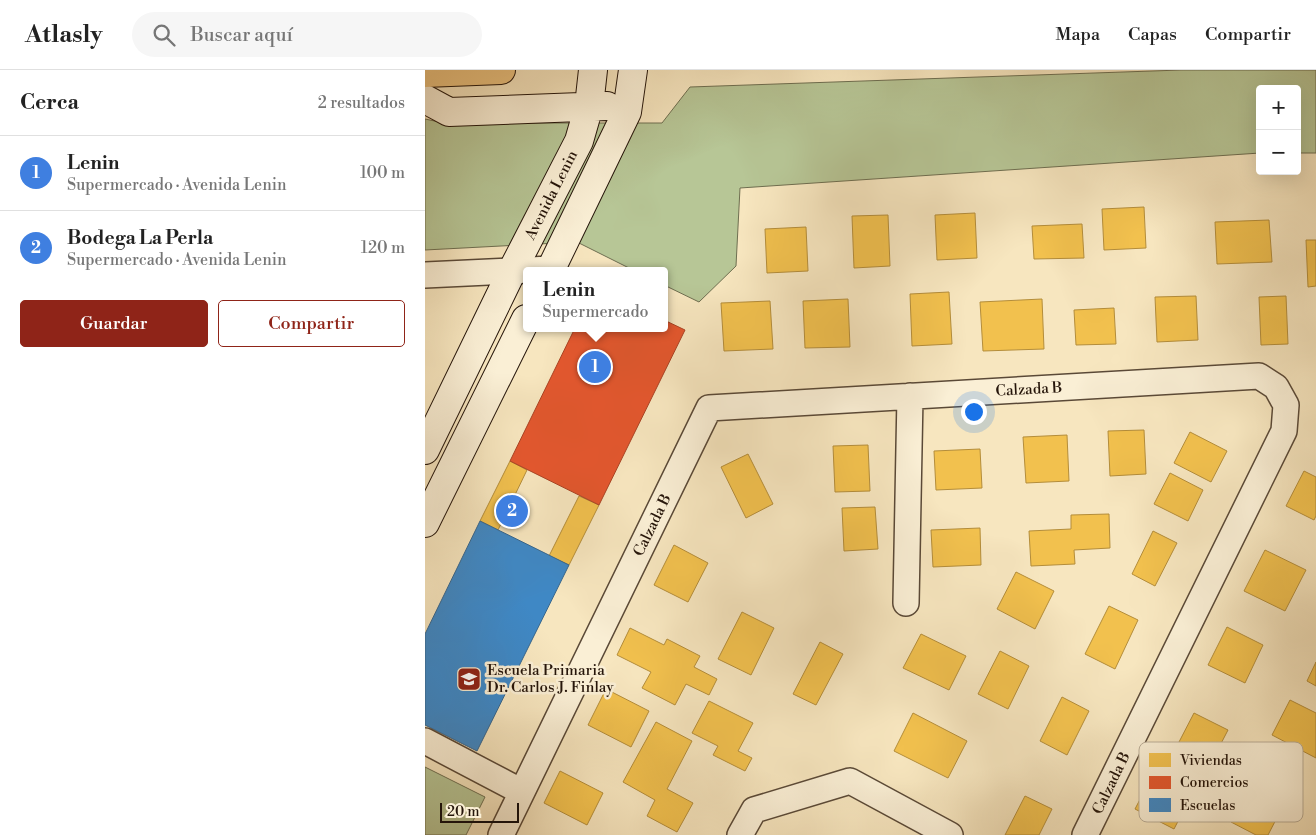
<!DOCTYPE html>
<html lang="es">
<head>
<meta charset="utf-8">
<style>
  body { margin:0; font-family:"Libre Bodoni",serif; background:#f6f6f6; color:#222 }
  .controls { position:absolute; right:15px; top:15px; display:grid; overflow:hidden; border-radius:5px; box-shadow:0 5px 20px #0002 }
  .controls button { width:45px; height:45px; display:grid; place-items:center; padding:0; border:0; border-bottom:1px solid #e0e0e0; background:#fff; color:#222; font:25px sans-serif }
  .scale { position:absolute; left:15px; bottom:12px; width:79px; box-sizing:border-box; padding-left:5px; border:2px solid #25150a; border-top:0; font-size:14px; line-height:18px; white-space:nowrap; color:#25150a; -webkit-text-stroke:4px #faefd5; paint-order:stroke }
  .you { position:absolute; left:548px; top:341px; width:18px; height:18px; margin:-12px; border:4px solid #fff; border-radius:50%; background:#1a73e8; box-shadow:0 0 0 8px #1a73e833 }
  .badge { display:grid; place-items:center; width:32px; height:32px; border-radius:50%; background:#8f2418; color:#fff; font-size:16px; font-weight:700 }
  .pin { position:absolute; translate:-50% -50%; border:2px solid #fff; box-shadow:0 1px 5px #0006 }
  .popup { position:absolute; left:98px; top:197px; width:145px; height:65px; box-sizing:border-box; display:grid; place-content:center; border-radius:5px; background:#fff; filter:drop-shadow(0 1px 4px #0005); font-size:16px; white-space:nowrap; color:#767676 }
  .popup b { font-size:19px; color:#222 }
  .popup::after { content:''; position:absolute; left:50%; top:100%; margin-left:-10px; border:10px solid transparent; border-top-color:#fff }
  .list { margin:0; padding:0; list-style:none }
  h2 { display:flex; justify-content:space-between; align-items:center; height:65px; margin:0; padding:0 20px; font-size:21px }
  h2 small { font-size:16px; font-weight:400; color:#767676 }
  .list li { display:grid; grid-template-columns:32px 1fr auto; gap:15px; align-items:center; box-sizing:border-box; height:75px; padding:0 20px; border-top:1px solid #e0e0e0 }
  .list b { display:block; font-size:19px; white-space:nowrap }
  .list p { margin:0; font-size:16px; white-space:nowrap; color:#767676 }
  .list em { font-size:16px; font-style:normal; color:#767676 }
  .actions { display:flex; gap:10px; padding:15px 20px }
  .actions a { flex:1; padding:11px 0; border:1px solid #8f2418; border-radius:5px; text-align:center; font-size:18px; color:#8f2418 }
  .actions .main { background:#8f2418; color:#fff }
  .icon { flex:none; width:28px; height:28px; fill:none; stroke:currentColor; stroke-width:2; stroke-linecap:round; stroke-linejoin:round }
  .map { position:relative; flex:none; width:891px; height:765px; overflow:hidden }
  header { display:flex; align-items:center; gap:30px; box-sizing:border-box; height:70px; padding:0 25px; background:#fff; border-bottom:1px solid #e0e0e0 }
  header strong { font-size:24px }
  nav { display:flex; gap:28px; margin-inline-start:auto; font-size:18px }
  .search { width:350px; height:45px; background:#f6f6f6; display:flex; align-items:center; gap:12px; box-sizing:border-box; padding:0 18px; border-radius:28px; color:#767676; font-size:19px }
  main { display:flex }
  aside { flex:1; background:#fff }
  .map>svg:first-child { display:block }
</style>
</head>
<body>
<header>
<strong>Atlasly</strong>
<div class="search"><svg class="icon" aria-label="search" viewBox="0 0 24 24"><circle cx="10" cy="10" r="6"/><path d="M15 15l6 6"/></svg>Buscar aquí</div>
<nav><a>Mapa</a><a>Capas</a><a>Compartir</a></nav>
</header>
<main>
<aside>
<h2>Cerca<small>2 resultados</small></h2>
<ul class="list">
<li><span class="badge" style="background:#3f7fe0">1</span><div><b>Lenin</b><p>Supermercado · Avenida Lenin</p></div><em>100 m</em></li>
<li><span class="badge" style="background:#3f7fe0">2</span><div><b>Bodega La Perla</b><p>Supermercado · Avenida Lenin</p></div><em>120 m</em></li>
</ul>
<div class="actions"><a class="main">Guardar</a><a>Compartir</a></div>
</aside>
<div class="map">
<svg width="891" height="765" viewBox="0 0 891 765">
  <rect width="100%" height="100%" fill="#f7e6bf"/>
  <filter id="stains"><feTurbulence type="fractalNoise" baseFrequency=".004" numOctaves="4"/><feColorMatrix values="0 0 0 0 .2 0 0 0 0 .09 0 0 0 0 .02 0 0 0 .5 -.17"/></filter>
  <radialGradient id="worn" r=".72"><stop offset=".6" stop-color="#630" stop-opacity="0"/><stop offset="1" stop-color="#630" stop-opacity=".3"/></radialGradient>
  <path fill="#b7c696" stroke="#6e6e50" d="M756 0H891V83H872V19H835V83L315 118 311 196 274 232 239 215V201H210L152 172 0 180V49L19 53H237L265 17Z
    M0 697 60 727 41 765H0Z"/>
  <path fill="#f2c14e" stroke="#b48d3a" d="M719 137 721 178 679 180 677 139Z
    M550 143 552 188 512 190 510 145Z
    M463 145 465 196 429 198 427 146Z
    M844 150 847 192 792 194 790 152Z
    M657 154 659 188 609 189 607 156Z
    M381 157 383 201 342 203 340 159Z
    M881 170H891V216L883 217Z
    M524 222 527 274 487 276 485 224Z
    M771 226 773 270 732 272 730 227Z
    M861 226 863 274 836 275 834 227Z
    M423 229 425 277 380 278 378 231Z
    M617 229 619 279 558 281 555 232Z
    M345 231 348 279 299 281 296 233Z
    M689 238 691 274 651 275 649 240Z
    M719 360 721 404 685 406 683 361Z
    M765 362 802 381 786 412 749 393Z
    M642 365 644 411 601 413 598 367Z
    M443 375 445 421 410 422 408 376Z
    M555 379 557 418 511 420 509 381Z
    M323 384 348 434 321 448 296 397Z
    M85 391 102 400 73 460 55 451Z
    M879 401 891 407V446L889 450 861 436Z
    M745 403 778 420 763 451 729 434Z
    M154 426 174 435 144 495 124 486Z
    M450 437 453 479 419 481 417 438Z
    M684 444 685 478 649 480 650 494 606 496 604 461 646 459V445Z
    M555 458 556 495 508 497 506 460Z
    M728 461 752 473 730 516 707 504Z
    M249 475 283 493 263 532 229 515Z
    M840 480 881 500 860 541 819 521Z
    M591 502 629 521 610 559 572 539Z
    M684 536 713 550 690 599 660 584Z
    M317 542 349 558 326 605 293 589Z
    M802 557 838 575 820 613 783 595Z
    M205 558 239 575 242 569 275 586 269 597 292 609 284 625 261 614 250 635 217 618 226 602 192 585Z
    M496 564 541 586 524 620 478 598Z
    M395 572 418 584 391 635 368 624Z
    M575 581 604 596 583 639 553 624Z
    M891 592V616L882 611Z
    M181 619 224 641 206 677 163 655Z
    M637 627 664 641 642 685 615 671Z
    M865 630 891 643V688L847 665Z
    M284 631 328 653 313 681 327 688 320 701 288 685 293 676 267 663Z
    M488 643 542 671 523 708 469 681Z
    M769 643 803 660 788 689 754 672Z
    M231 652 267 671 242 719 268 733 252 762 222 746 230 730 198 712Z
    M135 701 178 723 162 755 119 733Z
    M723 714 762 734 749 759 710 739Z
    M824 717 859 734 843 765H831L806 752Z
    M600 726 627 739 614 765H580Z"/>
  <path fill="#e4572e" stroke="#ab4323" d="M239 250 260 260 174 435 85 391 150 258H239Z"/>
  <path fill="#3f88c5" stroke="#37668d" d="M55 451 144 495 52 681 0 655V564Z"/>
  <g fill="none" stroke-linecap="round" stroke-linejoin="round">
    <g stroke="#5a4937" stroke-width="28">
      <path id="street" d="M0 205 126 199
        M481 533 485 326
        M0 671 97 722
        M76 765 284 338 834 306 851 317 861 335 859 361 660 765
        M315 765 329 740 425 711 525 765"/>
    </g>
    <g stroke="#25150a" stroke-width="30">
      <path id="secondary" d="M0 29 24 42 182 36
        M125 201 202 42 208 0
        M0 380 87 201 154 71 164 36 168 0
        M0 453 101 249"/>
    </g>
    <g stroke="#25150a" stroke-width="30">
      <path id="highway" d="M0 3 76 0"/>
    </g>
    <use href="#street" stroke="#faefd5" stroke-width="25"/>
    <use href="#secondary" stroke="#faefd5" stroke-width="28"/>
    <use href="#highway" stroke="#ecc380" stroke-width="28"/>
  </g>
  <defs>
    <g id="school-square" transform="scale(1.25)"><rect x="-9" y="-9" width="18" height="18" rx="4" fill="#8f2418" stroke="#faefd5"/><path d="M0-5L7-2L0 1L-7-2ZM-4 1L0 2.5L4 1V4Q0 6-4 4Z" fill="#fff"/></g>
  </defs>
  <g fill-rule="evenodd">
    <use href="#school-square" x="44" y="609"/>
  </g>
  <g text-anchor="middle" stroke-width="5" stroke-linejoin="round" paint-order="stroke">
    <g font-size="15" fill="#25150a" stroke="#faefd5">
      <text transform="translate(126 125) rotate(-63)" y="5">Avenida Lenin</text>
      <text transform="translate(604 319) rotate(-3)" y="5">Calzada B</text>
      <text transform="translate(227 455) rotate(-64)" y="5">Calzada B</text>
      <text transform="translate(686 713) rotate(-64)" y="5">Calzada B</text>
    </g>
    <g font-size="15" fill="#25150a" stroke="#faefd5" text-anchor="start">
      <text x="62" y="605">Escuela Primaria<tspan x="62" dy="17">Dr. Carlos J. Finlay</tspan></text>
    </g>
  </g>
  <rect x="714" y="672" width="164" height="80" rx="8" fill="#faefd5" stroke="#baae98" stroke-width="1"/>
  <rect x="724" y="683" width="22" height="14" fill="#f2c14e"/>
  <rect x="724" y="706" width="22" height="13" fill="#e4572e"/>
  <rect x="724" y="728" width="22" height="14" fill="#3f88c5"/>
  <g font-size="14" fill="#25150a">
    <text x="755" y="695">Viviendas</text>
    <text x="755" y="717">Comercios</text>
    <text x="755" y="740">Escuelas</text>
  </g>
  <rect width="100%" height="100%" filter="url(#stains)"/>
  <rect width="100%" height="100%" fill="url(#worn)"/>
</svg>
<div class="controls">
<button>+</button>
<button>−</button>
</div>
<div class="scale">20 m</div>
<div class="you"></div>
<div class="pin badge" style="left:170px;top:297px;background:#3f7fe0">1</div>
<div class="popup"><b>Lenin</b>Supermercado</div>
<div class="pin badge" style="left:87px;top:441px;background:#3f7fe0">2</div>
</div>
</main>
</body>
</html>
